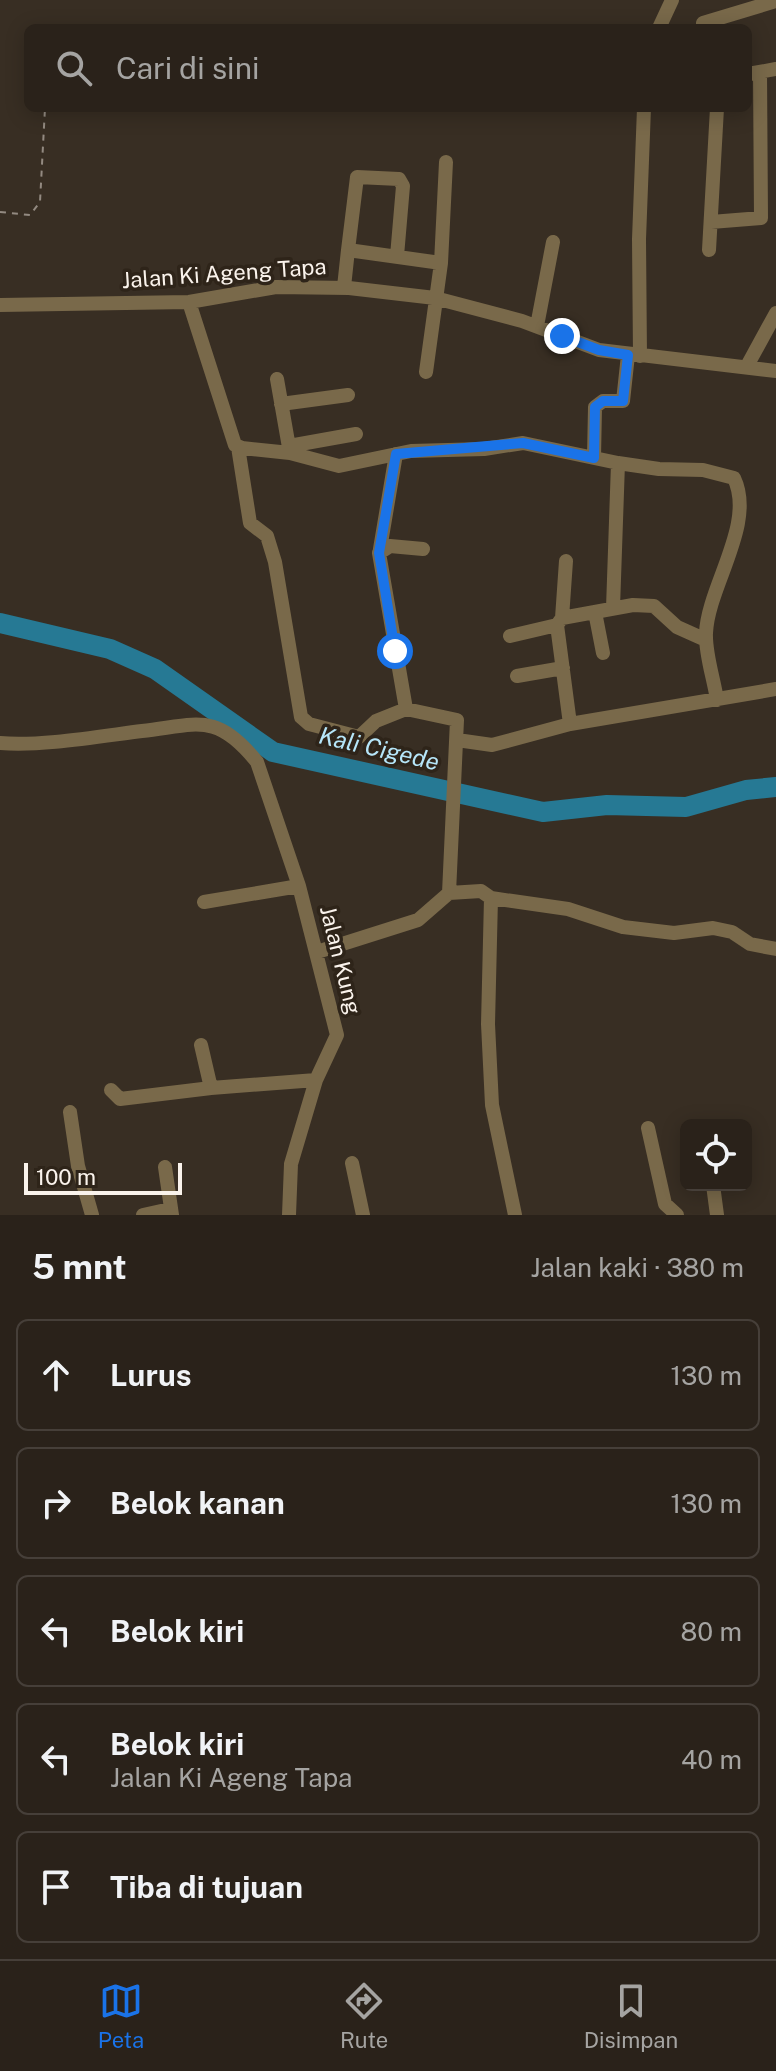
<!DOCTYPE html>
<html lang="id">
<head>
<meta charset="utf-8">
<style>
  body { margin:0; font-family:"Public Sans",sans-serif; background:#362f27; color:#f1f3f6 }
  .controls { position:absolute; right:24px; bottom:24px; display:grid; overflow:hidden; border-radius:12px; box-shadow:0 4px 20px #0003 }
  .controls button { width:72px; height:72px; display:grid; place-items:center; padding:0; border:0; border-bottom:2px solid #463f39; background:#2a221a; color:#f1f3f6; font:40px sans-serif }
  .scale { position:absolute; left:24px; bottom:20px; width:158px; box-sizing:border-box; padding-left:8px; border:4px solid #faf3ec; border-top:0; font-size:22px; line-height:28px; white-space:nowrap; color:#faf3ec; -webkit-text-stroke:6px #2e2419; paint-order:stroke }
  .stop { position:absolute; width:24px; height:24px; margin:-18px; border:6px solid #1a73e8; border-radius:50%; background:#fff }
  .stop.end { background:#1a73e8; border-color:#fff; box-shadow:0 2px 8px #0008 }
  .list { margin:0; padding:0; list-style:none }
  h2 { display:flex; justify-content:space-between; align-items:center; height:104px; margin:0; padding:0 32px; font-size:34px }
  h2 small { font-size:26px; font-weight:400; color:#a5a4a2 }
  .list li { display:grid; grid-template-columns:52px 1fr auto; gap:24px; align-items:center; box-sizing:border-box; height:112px; margin:0 16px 16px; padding:0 16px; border:2px solid #463f39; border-radius:12px }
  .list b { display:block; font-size:30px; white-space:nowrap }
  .list p { margin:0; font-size:26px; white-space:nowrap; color:#a5a4a2 }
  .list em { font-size:26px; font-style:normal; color:#a5a4a2 }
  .icon { flex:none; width:44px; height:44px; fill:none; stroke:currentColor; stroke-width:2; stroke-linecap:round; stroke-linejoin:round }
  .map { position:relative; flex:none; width:776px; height:1215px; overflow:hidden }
  .search { position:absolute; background:#2a221a; box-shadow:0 4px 20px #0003; left:24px; right:24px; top:24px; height:88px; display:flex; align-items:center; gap:20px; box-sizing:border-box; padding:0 28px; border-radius:12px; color:#a5a4a2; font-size:30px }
  .sheet { height:744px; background:#2a221a }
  nav { display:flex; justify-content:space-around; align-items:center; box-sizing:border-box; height:112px; border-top:2px solid #463f39; background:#2a221a; font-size:22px; color:#a5a4a2 }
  nav a { display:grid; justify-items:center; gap:4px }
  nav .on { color:#1a73e8 }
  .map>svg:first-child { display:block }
</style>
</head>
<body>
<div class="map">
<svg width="776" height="1215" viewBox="0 0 776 1215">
  <rect width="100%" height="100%" fill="#382e23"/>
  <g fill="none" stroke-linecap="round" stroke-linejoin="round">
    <path stroke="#267994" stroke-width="20" d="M0 623 110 649 155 669 273 752 543 812 607 805 686 807 746 790 776 787"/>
    <path stroke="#938a81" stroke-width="2" stroke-dasharray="6 6" stroke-linecap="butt" d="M0 212 30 215 40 202 45 108"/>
    <path stroke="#79694a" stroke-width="14" d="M659 28 672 0
      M704 28 703 23 776 1
      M748 74 776 69
      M711 222 761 218 760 72
      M348 250 357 177 399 179 403 186 397 256
      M709 250 717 108
      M344 287 348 250 441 263
      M189 302 235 445 242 448 290 453 339 466 411 451 484 449 523 443 618 463 659 469 703 470 734 478C756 524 708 586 706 633 705 654 714 679 717 700
      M0 305 189 302 276 287 349 288 435 298 522 321 599 350 776 371
      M537 326 553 242
      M640 356 639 239 644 108
      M747 366 776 313
      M426 372 441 263 446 162
      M277 379 290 453
      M281 404 348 395
      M289 446 356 434
      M238 447 250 523 267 536 275 562 301 717 309 724 359 737 376 721 406 709 457 720 449 893 418 920 317 952
      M594 458 595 407 603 401H623L628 355
      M380 549 396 454
      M613 608 618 463
      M595 612 603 653
      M562 618 566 561
      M557 625 570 724
      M510 636 557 625 562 618 633 605 654 606 677 627 706 640
      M517 676 563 668
      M406 709 379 553 390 546 423 549
      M457 740 492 745 570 724 776 689
      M0 743C38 747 102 736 142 731 197 725 216 711 257 762L299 886 337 1035 316 1080 291 1164 289 1215
      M449 893 481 891 491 898 488 1024 492 1105 515 1215
      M491 898 568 909 623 927 674 933 713 928 732 932 750 944 776 949
      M204 902 299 886
      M201 1045 211 1088 316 1080
      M111 1090 120 1099 211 1088
      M70 1112 78 1166 92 1215
      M648 1128 665 1204 677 1215
      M352 1163 363 1215
      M165 1167 172 1215
      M713 1185 717 1215
      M143 1215 170 1209"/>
  </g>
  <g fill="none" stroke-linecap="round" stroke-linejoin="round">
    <path stroke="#1a73e8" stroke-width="10" d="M395 651 379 553 396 454 523 443 594 458 595 407 603 401H623L628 355 599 350 562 336"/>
  </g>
  <g text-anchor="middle" stroke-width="7" stroke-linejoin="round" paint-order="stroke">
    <g font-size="22" fill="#faf3ec" stroke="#2e2419">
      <text transform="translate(224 273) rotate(-4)" y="8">Jalan Ki Ageng Tapa</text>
      <text transform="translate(341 960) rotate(76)" y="8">Jalan Kung</text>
    </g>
    <g font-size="24" font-style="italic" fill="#b6e6f9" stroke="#2e2419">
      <text transform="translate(379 749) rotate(13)" y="8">Kali Cigede</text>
    </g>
  </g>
</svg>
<div class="controls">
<button><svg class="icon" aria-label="locate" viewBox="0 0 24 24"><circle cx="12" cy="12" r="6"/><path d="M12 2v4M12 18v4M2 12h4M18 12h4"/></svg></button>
</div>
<div class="scale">100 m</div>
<div class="stop" style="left:395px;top:651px"></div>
<div class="stop end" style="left:562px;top:336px"></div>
<div class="search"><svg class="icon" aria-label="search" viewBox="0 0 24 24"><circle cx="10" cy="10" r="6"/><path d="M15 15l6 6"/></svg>Cari di sini</div>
</div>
<section class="sheet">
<h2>5 mnt<small>Jalan kaki · 380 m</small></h2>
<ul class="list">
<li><svg class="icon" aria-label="ahead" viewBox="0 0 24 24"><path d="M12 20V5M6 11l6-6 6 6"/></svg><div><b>Lurus</b></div><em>130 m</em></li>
<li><svg class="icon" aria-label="right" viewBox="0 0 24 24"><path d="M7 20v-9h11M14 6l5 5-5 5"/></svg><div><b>Belok kanan</b></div><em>130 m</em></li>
<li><svg class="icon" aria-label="left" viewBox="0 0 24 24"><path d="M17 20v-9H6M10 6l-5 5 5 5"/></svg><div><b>Belok kiri</b></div><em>80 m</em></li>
<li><svg class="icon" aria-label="left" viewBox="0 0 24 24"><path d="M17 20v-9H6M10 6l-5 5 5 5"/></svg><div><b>Belok kiri</b><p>Jalan Ki Ageng Tapa</p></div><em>40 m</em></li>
<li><svg class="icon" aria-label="arrive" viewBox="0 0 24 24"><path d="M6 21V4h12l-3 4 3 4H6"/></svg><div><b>Tiba di tujuan</b></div></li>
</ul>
</section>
<nav>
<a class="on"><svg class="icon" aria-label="map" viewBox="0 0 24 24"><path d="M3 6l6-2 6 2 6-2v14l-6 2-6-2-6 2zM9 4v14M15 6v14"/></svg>Peta</a>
<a><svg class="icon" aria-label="directions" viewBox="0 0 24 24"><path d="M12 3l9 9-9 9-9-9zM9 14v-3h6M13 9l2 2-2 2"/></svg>Rute</a>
<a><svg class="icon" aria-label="saved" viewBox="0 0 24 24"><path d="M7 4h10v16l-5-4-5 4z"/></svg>Disimpan</a>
</nav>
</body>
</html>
